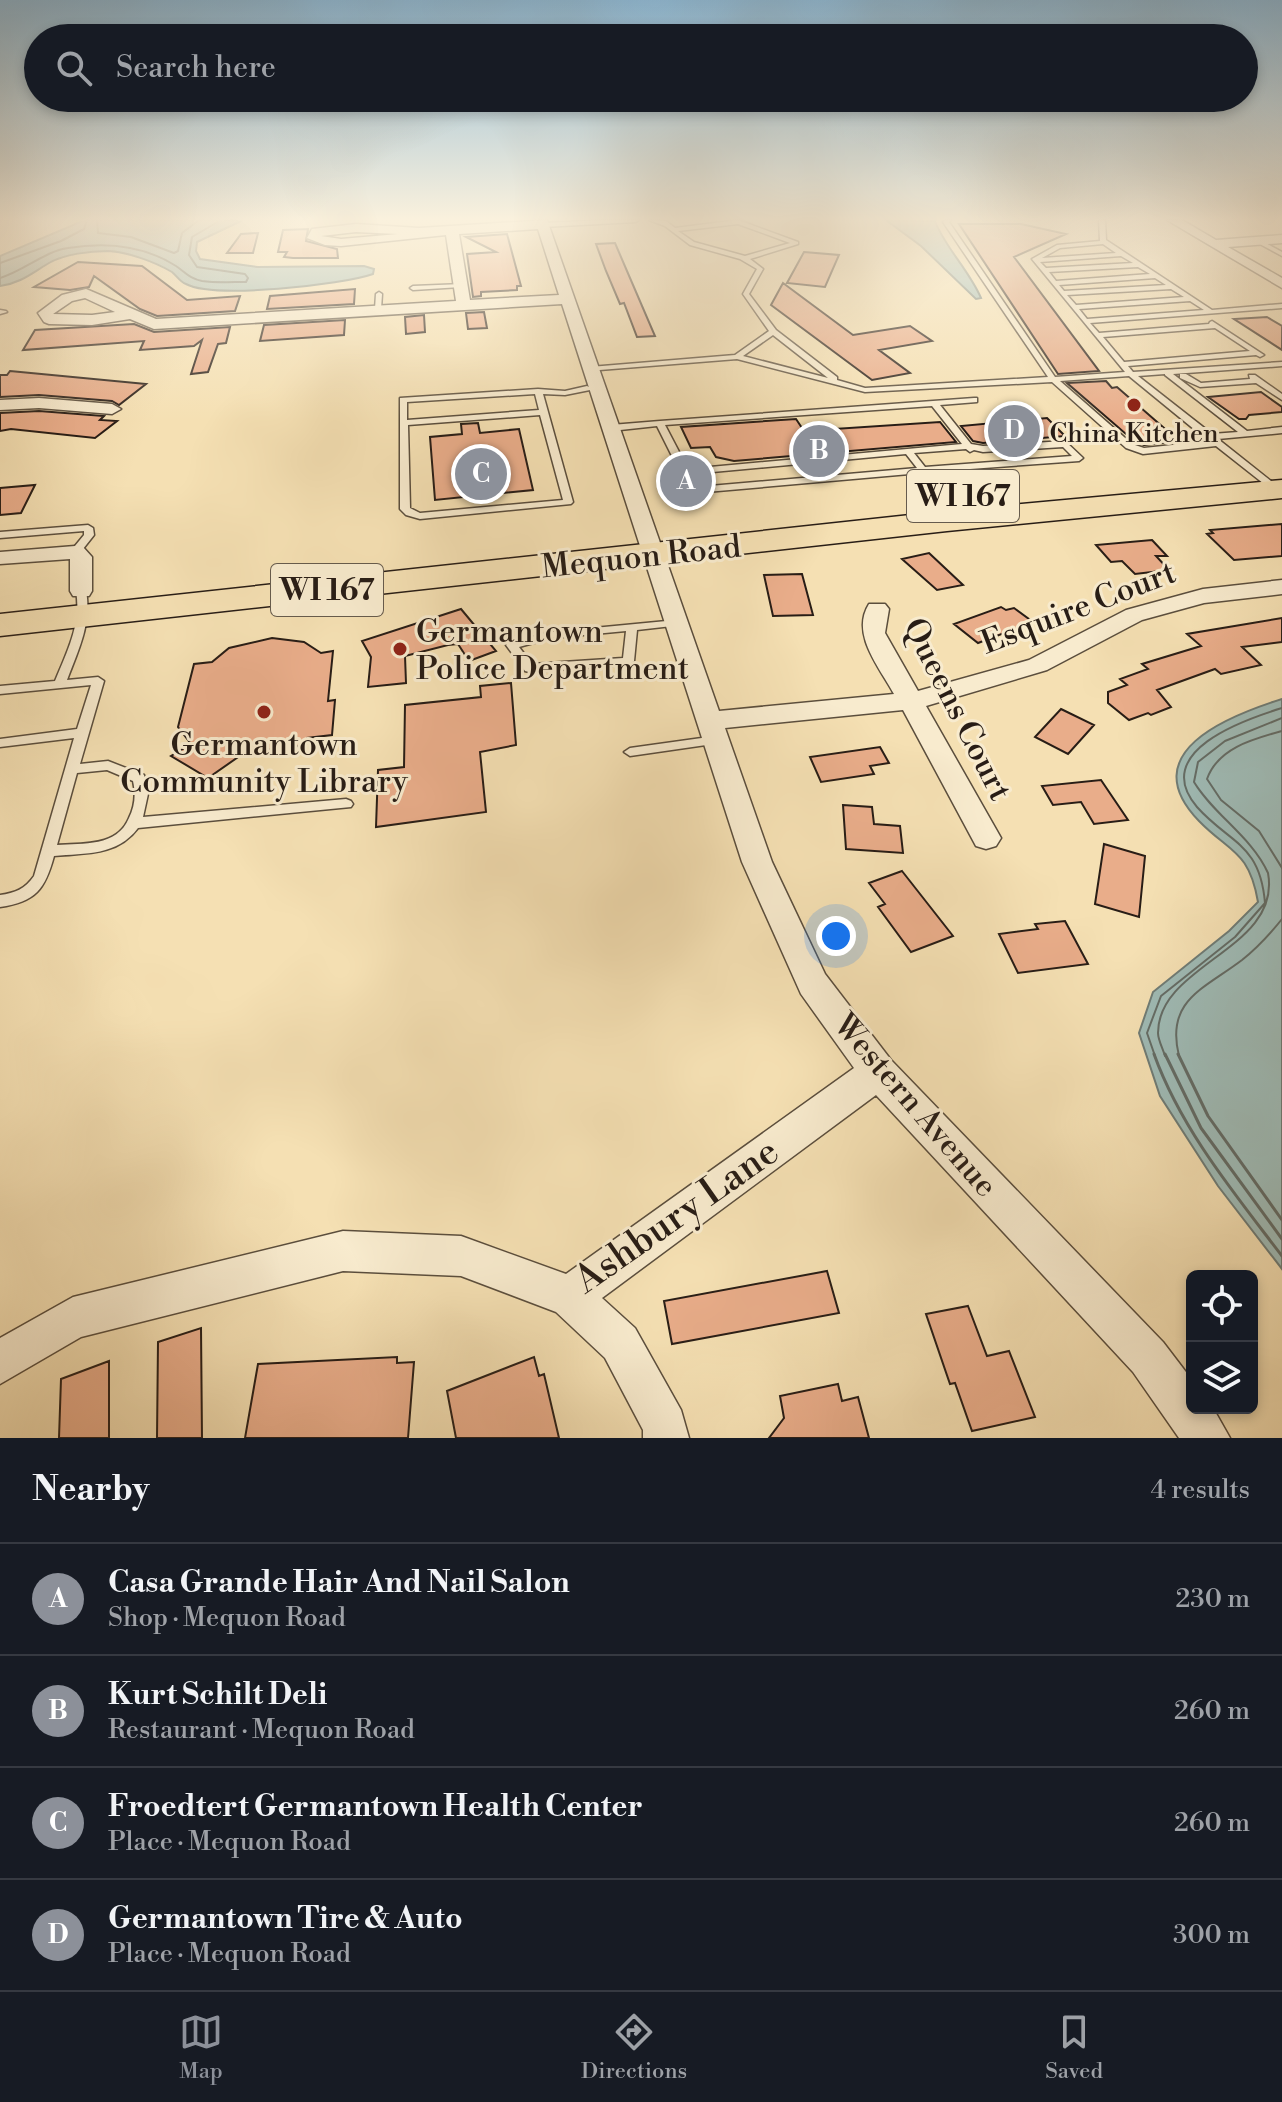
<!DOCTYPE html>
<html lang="en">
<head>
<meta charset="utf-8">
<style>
  body { margin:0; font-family:"Libre Bodoni",serif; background:#20242c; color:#f1f3f6 }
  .controls { position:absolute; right:24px; bottom:24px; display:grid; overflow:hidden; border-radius:12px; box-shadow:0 4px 12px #0003 }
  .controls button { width:72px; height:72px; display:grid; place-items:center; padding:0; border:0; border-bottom:2px solid #363941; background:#171b24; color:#f1f3f6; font:40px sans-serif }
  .you { position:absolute; left:836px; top:936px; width:28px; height:28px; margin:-20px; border:6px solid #fff; border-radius:50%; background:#1a73e8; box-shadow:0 0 0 12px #1a73e833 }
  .badge { display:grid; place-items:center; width:52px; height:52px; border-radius:50%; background:#8c9099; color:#fff; font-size:26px; font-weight:700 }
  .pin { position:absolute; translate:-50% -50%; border:4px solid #fff; box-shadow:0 2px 8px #0006 }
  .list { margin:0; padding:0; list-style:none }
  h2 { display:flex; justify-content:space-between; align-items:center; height:104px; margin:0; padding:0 32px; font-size:34px }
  h2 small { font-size:26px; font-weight:400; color:#9ea1a6 }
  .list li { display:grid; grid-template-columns:52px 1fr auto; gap:24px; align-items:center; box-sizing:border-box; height:112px; padding:0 32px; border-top:2px solid #363941 }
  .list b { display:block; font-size:30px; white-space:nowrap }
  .list p { margin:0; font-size:26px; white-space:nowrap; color:#9ea1a6 }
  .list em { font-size:26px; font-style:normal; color:#9ea1a6 }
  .icon { flex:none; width:44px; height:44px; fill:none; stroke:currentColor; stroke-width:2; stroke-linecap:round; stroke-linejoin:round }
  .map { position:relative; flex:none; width:1282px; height:1438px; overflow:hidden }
  .search { position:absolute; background:#171b24; box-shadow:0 4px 12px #0003; left:24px; right:24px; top:24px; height:88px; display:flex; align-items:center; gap:20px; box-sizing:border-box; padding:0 28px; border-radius:44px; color:#9ea1a6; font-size:30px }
  .sheet { height:552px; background:#171b24 }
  nav { display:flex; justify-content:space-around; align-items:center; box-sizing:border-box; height:112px; border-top:2px solid #363941; background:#171b24; font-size:22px; color:#9ea1a6 }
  nav a { display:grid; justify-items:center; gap:4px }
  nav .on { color:#8c9099 }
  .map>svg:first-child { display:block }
</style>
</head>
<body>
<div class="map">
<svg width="1282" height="1438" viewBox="0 0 1282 1438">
  <rect width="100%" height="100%" fill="#f5e0b3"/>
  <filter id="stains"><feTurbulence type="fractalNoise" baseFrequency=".0025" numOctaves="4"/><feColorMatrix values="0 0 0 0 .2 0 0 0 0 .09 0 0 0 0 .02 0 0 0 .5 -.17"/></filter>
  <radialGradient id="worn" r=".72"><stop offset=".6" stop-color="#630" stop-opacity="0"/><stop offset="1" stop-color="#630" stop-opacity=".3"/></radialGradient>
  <path fill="#9fbbb6" stroke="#6f7c76" stroke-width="2" d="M85 220H243L197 242 196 251 200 259 257 267 364 266 374 269 373 274C342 285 214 299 186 284 180 282 177 276 172 272 155 262 128 252 108 251 90 251 65 254 49 263 32 273 21 283 0 286V256Z
    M886 220 935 221C944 246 969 270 981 298L976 299 921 246Z
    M1282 699V1269L1218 1186 1160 1096 1139 1033 1153 992 1229 931 1258 902C1249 850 1230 853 1199 821 1133 753 1228 716 1282 699Z"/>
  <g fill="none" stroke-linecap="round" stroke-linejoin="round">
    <path stroke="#646c66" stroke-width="2" d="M97 220 98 233 131 237 174 253 178 251 182 233 199 220
      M0 263 61 241 84 229 87 220
      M0 278C24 271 45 251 68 248 105 242 143 245 176 266 185 272 190 279 202 281 216 283 232 282 246 282L248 278 245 274 197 267 189 255 192 237 221 220
      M1282 731C1253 739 1218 748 1207 779L1221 800 1259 831 1282 868
      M1155 1056 1147 1033 1161 996 1235 937 1265 903C1260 843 1230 844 1197 807 1150 752 1243 720 1282 708
      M1165 1056C1163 1049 1158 1040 1158 1033 1158 964 1282 949 1268 873 1252 837 1214 815 1194 782L1198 762 1225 741 1282 718
      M1179 1056C1165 1000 1204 989 1242 960 1257 948 1270 934 1282 919"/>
    <path stroke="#646c66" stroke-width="3" d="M1154 1054C1181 1129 1234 1193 1282 1256
      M1165 1054 1201 1128 1282 1239
      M1178 1054 1208 1116 1282 1220"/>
  </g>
  <path fill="#e9ad8a" stroke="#281d16" stroke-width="2" d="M959 224H1021L1066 234 1014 257 1099 371 1058 374Z
    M308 229 306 241 337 249 338 258H293L284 257 287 252H278L283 230Z
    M258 233 253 253H227L241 234Z
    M507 234 521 286H517V290L481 292V296L473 297 467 254 496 252 466 237Z
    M615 243 627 271 655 336 637 337 624 303 620 304 606 271 596 244Z
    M804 252 839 255 825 287 787 283Z
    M78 262 142 266 187 300 240 296 235 311 157 316 140 309 94 276 89 287 70 290 34 287Z
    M783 283 853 335 910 326 932 341 879 350 910 373 872 380 771 305Z
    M355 289 354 304 267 309 270 296Z
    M484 312 487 328 468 329 466 313Z
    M424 315 425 332 406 334 405 317Z
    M1267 317 1282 326V350L1234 319Z
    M345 320 344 335 260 341 264 325Z
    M134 324 154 332 230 327 226 343 218 344 208 372 191 374 202 340 194 346 140 350 144 341 23 350 35 330Z
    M10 371 146 384 119 405 112 401 39 395 0 397V375H7Z
    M1106 381 1112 388 1117 387 1179 441 1144 445 1134 441 1067 383Z
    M1261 392 1282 407V412L1249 415 1246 419H1239L1208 397Z
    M39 411 104 416 100 420 117 421 95 438 11 429 0 431V413Z
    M1047 418 1065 436 983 443 973 441 961 426Z
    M796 419 804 431 940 422 956 442 734 461 716 457 710 447 691 448 681 427Z
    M478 423 480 433 519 429 533 490 435 500 430 437 462 434 461 424Z
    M35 485 21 513 0 515V488Z
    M1282 524V556L1234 560 1207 534 1213 533 1210 530Z
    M1152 540 1167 556H1156L1169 570 1135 574 1122 561 1111 562 1096 545Z
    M929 553 963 585 937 590 902 559Z
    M802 574 813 615 773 616 764 575Z
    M1001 607 1006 610 1014 608 1033 622 978 643 954 624Z
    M461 609 496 651 469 661 458 644 448 645 405 656 406 683 368 687 371 657 362 641Z
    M1282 618V642L1242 647 1261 665 1221 674 1215 669 1157 690 1171 707 1151 715 1148 713 1129 720 1108 703V692L1127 685 1120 679 1148 669 1142 664 1201 646 1187 634Z
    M272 638 304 642 321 653 333 651 328 701 335 700 332 735 307 738 306 745 244 753 208 778 171 756 191 744 178 727 194 664 212 662 229 648Z
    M511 683 516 745 480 752 486 812 376 827 378 770 404 767 405 705 481 697 480 686Z
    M1061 709 1094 725 1068 754 1035 737Z
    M880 747 889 763 870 766 874 774 821 782 810 757Z
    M1101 780 1128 820 1094 824 1081 802 1053 805 1042 786Z
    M843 805 872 807 874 824 900 826 903 853 846 849Z
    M1104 844 1145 856 1139 917 1095 904Z
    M902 871 953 936 911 952 878 907 885 904 869 883Z
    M1065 921 1088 964 1018 973 999 934 1038 929 1035 924Z
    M827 1271 839 1313 672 1344 664 1301Z
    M968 1306 987 1356 1009 1351 1035 1417 972 1431 955 1383 950 1384 926 1314Z
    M201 1328 202 1438H157L158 1342Z
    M397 1357V1363L414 1362 408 1438H245L258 1364Z
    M534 1357 539 1376 544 1374 559 1438H456L447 1391Z
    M109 1361V1438H59L61 1379Z
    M838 1384 842 1401 858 1397 869 1438H769L784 1418 780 1396Z"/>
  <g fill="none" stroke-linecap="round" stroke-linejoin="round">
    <g stroke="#5b4e3d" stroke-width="3">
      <path id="lane" d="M604 220H639L636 222 543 227 540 225 543 223Z
        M649 220 666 221 675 228 738 220 798 242V244L750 259 763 269 749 294 776 330 837 377V380L865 388 1048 377 943 222 945 220H951L949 222 1055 377 1125 372 1032 259 1057 245 1100 241 1099 220H1105L1106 240 1212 310 1282 304V308L1090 323 1099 333 1209 324 1210 322 1212 321 1264 355 1260 357 1256 355 1128 366 1133 372 1282 362V366L1173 374 1247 431 1282 427V433L1218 439 1281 489 1279 491H1273L1216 446 1143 454 1126 448 1052 382 865 392 737 359 587 371 586 369 590 367 735 355 769 331 743 294 757 269 740 259 690 245 665 226ZM738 224 790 243 745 256 694 242 678 231ZM1103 244 1116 253 1042 258 1060 248ZM1121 256 1133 263 1046 268 1040 262ZM1138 267 1150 274 1056 281 1049 272ZM1155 278 1166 285 1064 291 1059 285ZM1171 289 1184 297 1076 305 1067 295ZM1190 301 1204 310 1087 319 1079 309ZM1215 328 1250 351 1124 362 1103 337ZM773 335 828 378 743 356ZM1165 374V375L1238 432 1212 434 1138 376ZM1129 376 1206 439 1210 441 1144 448 1132 444 1060 381Z
        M1256 240H1260L1282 252V256L1256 242Z
        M463 284V286L461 287 413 290 410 288 413 286Z
        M379 292 382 294 381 309 378 311 375 309 376 294Z
        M0 310 6 311 7 312 0 314Z
        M1180 374H1186L1201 383 1250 379 1249 375H1255L1282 394V400L1256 383 1200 387 1180 378Z
        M587 386 591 388 590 390 565 395 543 394 573 502 571 504 420 519 406 515 400 509V398L538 389 565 391ZM535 394 539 410 407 420V402ZM540 415 563 500 420 513 410 508 408 425Z
        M974 398H977V402L940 405 971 444 983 446 1065 441 1083 458 1079 461 929 472 948 498 943 501 940 500 921 473 695 493 692 492 680 472 657 426 611 431 607 428 611 425 660 421ZM932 406 962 444 688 469 665 425ZM1063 447 1072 456 925 467 914 453 966 449 970 452 974 450 983 452ZM906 454 917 468 698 487 691 474Z
        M88 525 93 528 94 535 79 554 75 555 70 552 84 535V531L0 538V532Z
        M81 588 86 591C92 623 78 651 67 680L98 677 104 681 80 764 108 761 144 775 148 794 143 817 346 799 351 801 353 804 351 807 138 828C117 856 86 853 54 856 45 889 36 902 0 907V895C15 893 25 889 34 876L74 738 0 747V739L77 729 91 685 0 694V686L55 681C67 652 82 623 76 591ZM107 770 133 781C136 794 135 806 129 818 117 847 83 843 57 845L77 773Z
        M677 620 681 621 682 623 681 625 637 630 634 661 628 665 529 672 525 671 506 645 508 643 552 632ZM626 631 623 658 532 664 519 647 552 638Z
        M716 736 720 737 722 740 720 743 630 756 624 752 630 748Z"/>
    </g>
    <g stroke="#5b4e3d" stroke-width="3">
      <path id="street" d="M547 220 719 711 894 694C880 668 850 634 869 604H885L889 609 885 633 918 691 1029 660 1126 610 1203 589 1282 580V594L1204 603 1142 620 1047 670 926 706 1001 838 996 846 986 849 976 846 903 710 725 728 772 862 825 974 891 1060 1163 1342 1192 1380V1408H1213L1230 1438H1179L1133 1372 876 1095 602 1298 635 1328 681 1410 689 1438H643V1430L605 1358 556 1312 461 1276 343 1271 81 1337 0 1384V1338L73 1297 343 1231 461 1236 566 1274 854 1068 801 994 742 862 562 304 154 329 130 319 92 325 49 324 44 322 38 313 62 295 86 289 156 319 456 301 446 235 341 246 325 245 307 238 312 229 356 224 419 228ZM538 229 559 295 470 300 459 234ZM356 232 398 234 341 239 321 236ZM85 298 115 312 92 315 53 314 72 301Z
        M1167 220H1182L1216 240 1282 235V243L1228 247 1282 278V288Z
        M39 398 112 404 121 409 112 414 39 408 0 410V400Z
        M75 546 83 547 92 557V591L89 596H73L70 591V559L0 564V552Z"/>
    </g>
    <g stroke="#281d16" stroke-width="3">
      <path id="primary" d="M1282 480V498L947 531 0 636V614L947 511Z"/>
    </g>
    <use href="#lane" fill="#f8ebce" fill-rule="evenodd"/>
    <use href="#street" fill="#f8ebce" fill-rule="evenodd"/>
    <use href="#primary" fill="#f5e0b3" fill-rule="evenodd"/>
  </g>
  <linearGradient id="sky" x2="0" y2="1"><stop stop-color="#8bb7d4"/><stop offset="0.52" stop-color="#faf1dd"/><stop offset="1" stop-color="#faf1dd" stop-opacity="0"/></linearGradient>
  <rect width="1282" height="421" fill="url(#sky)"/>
  <g fill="#8f2418" stroke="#f8ebce" stroke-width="3">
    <circle cx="1134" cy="405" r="8"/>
    <circle cx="400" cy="649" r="8"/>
    <circle cx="264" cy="712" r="8"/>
  </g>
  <g text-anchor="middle" stroke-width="6" stroke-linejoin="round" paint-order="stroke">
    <g font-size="26" fill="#281d16" stroke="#f8ebce">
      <text x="1134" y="442">China Kitchen</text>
    </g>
    <g fill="#f8ebce" stroke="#665b4d" stroke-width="2">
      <rect x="907" y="470" width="112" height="52" rx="6"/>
      <rect x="271" y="564" width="112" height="52" rx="6"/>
    </g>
    <g font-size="30" font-weight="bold" fill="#281d16">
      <text x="963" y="506">WI 167</text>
      <text x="327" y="600">WI 167</text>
    </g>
    <g font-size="32" fill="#281d16" stroke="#f8ebce">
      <text transform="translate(641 556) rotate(-6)" y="11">Mequon Road</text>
      <text transform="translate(1078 607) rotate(-21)" y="11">Esquire Court</text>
      <text transform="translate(958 709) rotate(63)" y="11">Queens Court</text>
      <text transform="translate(916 1105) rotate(49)" y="11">Western Avenue</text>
    </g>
    <g font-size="32" fill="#281d16" stroke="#f8ebce" text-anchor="start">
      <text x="416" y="642">Germantown<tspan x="416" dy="37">Police Department</tspan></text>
      <text x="264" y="755" text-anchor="middle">Germantown<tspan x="264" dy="37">Community Library</tspan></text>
    </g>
    <g font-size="38" fill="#281d16" stroke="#f8ebce">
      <text transform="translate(676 1215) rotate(-35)" y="13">Ashbury Lane</text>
    </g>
  </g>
  <rect width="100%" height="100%" filter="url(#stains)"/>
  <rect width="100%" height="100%" fill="url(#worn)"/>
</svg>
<div class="controls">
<button><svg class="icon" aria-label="locate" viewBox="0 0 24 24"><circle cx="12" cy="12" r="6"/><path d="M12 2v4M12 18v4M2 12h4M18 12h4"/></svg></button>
<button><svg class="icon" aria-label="layers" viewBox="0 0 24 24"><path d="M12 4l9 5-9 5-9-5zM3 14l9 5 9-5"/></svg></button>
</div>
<div class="you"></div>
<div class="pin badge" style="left:686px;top:481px">A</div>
<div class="pin badge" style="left:819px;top:451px">B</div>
<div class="pin badge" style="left:481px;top:474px">C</div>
<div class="pin badge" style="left:1014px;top:431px">D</div>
<div class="search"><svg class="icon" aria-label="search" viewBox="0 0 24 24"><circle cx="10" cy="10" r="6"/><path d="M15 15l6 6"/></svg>Search here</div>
</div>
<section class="sheet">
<h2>Nearby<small>4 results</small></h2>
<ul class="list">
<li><span class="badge">A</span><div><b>Casa Grande Hair And Nail Salon</b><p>Shop · Mequon Road</p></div><em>230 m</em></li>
<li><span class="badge">B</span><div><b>Kurt Schilt Deli</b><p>Restaurant · Mequon Road</p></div><em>260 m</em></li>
<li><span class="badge">C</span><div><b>Froedtert Germantown Health Center</b><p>Place · Mequon Road</p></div><em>260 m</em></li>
<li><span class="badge">D</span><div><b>Germantown Tire &amp; Auto</b><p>Place · Mequon Road</p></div><em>300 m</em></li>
</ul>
</section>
<nav>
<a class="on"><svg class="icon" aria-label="map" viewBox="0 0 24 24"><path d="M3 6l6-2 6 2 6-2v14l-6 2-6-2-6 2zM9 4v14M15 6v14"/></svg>Map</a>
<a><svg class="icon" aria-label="directions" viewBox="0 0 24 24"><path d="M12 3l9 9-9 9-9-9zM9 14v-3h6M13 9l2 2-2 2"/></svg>Directions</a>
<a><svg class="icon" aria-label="saved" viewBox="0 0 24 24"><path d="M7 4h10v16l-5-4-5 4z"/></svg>Saved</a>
</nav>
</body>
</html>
